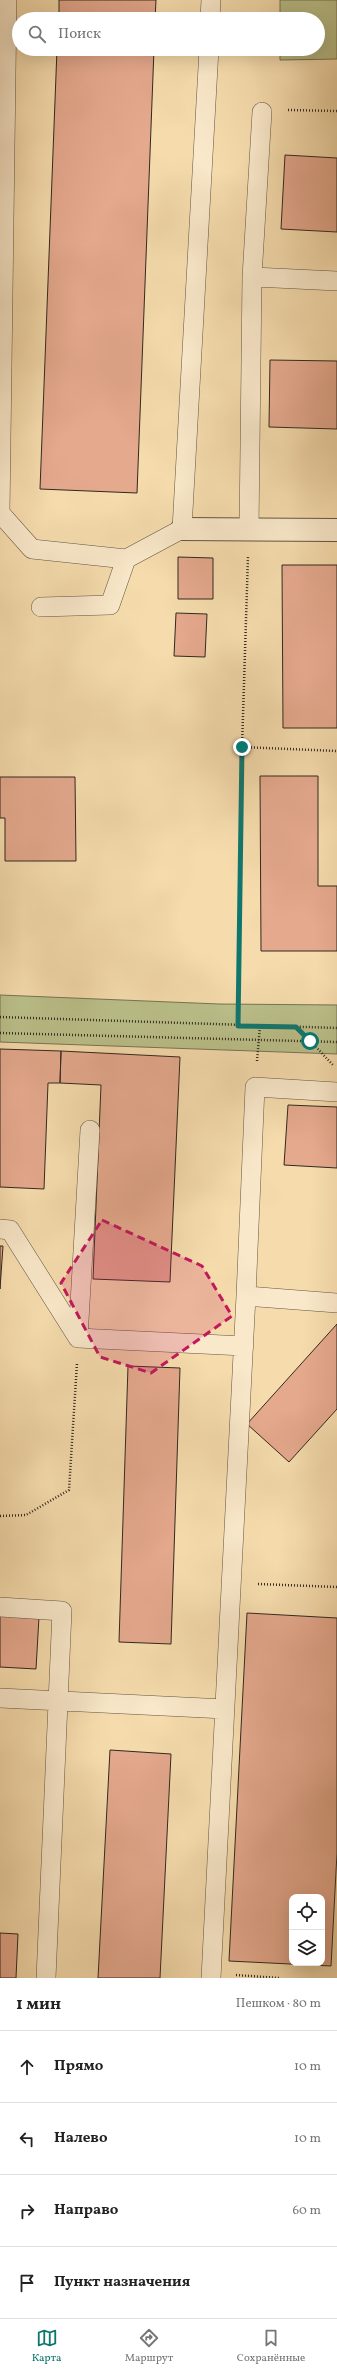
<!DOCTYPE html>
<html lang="ru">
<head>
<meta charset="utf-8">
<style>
  body { margin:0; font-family:Vollkorn,serif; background:#f6f6f6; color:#222 }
  .controls { position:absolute; right:12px; bottom:12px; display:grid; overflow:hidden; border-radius:8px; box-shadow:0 4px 16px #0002 }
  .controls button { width:36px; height:36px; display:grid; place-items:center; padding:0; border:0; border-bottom:1px solid #e0e0e0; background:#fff; color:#222; font:20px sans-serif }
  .stop { position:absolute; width:12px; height:12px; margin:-9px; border:3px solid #0f766e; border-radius:50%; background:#fff }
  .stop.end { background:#0f766e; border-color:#fff; box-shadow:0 1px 4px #0008 }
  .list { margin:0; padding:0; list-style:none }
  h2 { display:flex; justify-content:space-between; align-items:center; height:52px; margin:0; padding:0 16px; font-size:17px }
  h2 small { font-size:13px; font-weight:400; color:#767676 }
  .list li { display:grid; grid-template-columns:26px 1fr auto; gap:12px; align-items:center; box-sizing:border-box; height:72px; padding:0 16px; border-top:1px solid #e0e0e0 }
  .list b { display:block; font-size:15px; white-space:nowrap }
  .list em { font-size:13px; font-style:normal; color:#767676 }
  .icon { flex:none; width:22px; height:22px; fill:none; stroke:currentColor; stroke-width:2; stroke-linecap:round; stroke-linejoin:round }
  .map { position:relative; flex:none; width:337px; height:1978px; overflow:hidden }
  .search { position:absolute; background:#fff; box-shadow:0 4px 16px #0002; left:12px; right:12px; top:12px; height:44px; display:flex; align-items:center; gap:10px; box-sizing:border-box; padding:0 14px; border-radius:22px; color:#767676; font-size:15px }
  .sheet { height:340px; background:#fff }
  nav { display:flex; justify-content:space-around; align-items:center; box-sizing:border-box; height:56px; border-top:1px solid #e0e0e0; background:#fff; font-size:11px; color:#767676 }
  nav a { display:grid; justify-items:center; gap:2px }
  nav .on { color:#0f766e }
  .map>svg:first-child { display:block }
</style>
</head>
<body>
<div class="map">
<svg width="337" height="1978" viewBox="0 0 337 1978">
  <rect width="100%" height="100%" fill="#f6dcad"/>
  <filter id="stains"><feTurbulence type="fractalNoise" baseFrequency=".005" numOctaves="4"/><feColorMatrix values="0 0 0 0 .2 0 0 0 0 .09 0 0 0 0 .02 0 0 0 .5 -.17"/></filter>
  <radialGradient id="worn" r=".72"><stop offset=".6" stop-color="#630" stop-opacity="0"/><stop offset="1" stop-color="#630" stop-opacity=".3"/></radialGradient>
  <path fill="#bbc18b" stroke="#767455" d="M280 0H337V59L280 60V49H318V19H280Z
    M0 995 219 1004 337 1005V1054L0 1042Z"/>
  <path fill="#e5a98e" stroke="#31281f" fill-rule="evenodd" d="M59 0H156L155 19H59Z
    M57 49H154L137 493 40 489Z
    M285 155 337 158V232L281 229Z
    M270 360 337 361V429L269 427Z
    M178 557 213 558V599H178Z
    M282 565H337V728H283Z
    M176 613 207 614 205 657 174 656Z
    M260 776H318V886H337V951H261Z
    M0 777H75L76 861H5V818H0Z
    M0 1049 61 1051 60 1083H48L44 1189 0 1187Z
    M61 1051 180 1057 170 1282 93 1279 101 1085 60 1083Z
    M288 1105 337 1107V1168L284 1165Z
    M0 1246H3L0 1289Z
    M337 1324V1409L289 1462 247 1424Z
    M128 1366 180 1368 171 1644 119 1642Z
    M247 1613 337 1618V1853L331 1966 229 1961ZM292 1897H322V1963H292Z
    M0 1615 39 1617 36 1669 0 1667Z
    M110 1750 171 1754 160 1978H98Z
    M0 1933 18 1934 16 1978H0Z"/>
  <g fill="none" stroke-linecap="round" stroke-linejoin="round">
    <g stroke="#625542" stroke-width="20">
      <path id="service" d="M7 0 0 513 32 549 126 559 182 529 209 49
        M210 19 211 0
        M252 277 337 281
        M249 530 252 277 262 112
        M41 607 110 605 126 559
        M90 1130 78 1338 244 1346
        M0 1229 10 1230 78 1338
        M246 1296 255 1087 337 1092
        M0 1607 62 1611 46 1978
        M0 1698 225 1709
        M211 1978 246 1296 337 1303"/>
    </g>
    <g stroke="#625542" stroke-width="24">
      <path id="minor" d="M182 529 337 530"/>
    </g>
    <path stroke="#31281f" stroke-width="2.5" stroke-dasharray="1 2" stroke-linecap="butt" d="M288 110 337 111
      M242 747 337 751
      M0 1017 337 1028
      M238 1026 242 747 248 556
      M297 1027 333 1065
      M0 1033 337 1042
      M257 1061 260 1026
      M0 1516 26 1515 69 1490 77 1363
      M258 1584 337 1587
      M236 1975 279 1978"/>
    <use href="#service" stroke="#f9e8ca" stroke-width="19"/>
    <use href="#minor" stroke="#f9e8ca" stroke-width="22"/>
  </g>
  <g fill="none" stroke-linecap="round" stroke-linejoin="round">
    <path stroke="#0f766e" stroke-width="5" d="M242 747 238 1026 296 1027 310 1041"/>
  </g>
  <path fill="#c2185b" fill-opacity="0.2" stroke="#c2185b" stroke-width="3" stroke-dasharray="8 5" stroke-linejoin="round" d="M102 1220 202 1266 232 1316 151 1373 100 1357 61 1283Z"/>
  <rect width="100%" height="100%" filter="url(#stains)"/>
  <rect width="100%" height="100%" fill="url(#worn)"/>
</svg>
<div class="controls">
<button><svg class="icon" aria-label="locate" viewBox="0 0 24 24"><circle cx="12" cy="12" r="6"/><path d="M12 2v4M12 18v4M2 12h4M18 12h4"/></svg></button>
<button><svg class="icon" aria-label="layers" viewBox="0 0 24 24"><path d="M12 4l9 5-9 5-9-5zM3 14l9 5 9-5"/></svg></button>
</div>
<div class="stop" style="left:310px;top:1041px"></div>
<div class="stop end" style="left:242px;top:747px"></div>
<div class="search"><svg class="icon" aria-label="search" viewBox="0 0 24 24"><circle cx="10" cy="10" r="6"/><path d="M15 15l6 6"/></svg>Поиск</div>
</div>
<section class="sheet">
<h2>1 мин<small>Пешком · 80 m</small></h2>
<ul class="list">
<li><svg class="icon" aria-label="ahead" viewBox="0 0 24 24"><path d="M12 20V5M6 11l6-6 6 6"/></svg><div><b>Прямо</b></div><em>10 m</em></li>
<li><svg class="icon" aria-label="left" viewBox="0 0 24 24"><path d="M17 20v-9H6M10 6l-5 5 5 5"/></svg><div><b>Налево</b></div><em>10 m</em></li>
<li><svg class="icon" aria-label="right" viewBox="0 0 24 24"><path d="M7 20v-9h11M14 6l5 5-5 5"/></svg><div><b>Направо</b></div><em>60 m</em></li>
<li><svg class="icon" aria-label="arrive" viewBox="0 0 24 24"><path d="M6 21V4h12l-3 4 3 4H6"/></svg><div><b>Пункт назначения</b></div></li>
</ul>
</section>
<nav>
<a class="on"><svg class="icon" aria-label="map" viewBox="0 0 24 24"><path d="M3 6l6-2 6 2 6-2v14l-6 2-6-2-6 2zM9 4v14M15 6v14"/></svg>Карта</a>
<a><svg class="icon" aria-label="directions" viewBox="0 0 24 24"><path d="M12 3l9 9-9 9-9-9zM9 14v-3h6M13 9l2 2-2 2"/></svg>Маршрут</a>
<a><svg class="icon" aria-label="saved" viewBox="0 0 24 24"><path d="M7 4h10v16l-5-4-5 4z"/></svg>Сохранённые</a>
</nav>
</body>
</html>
